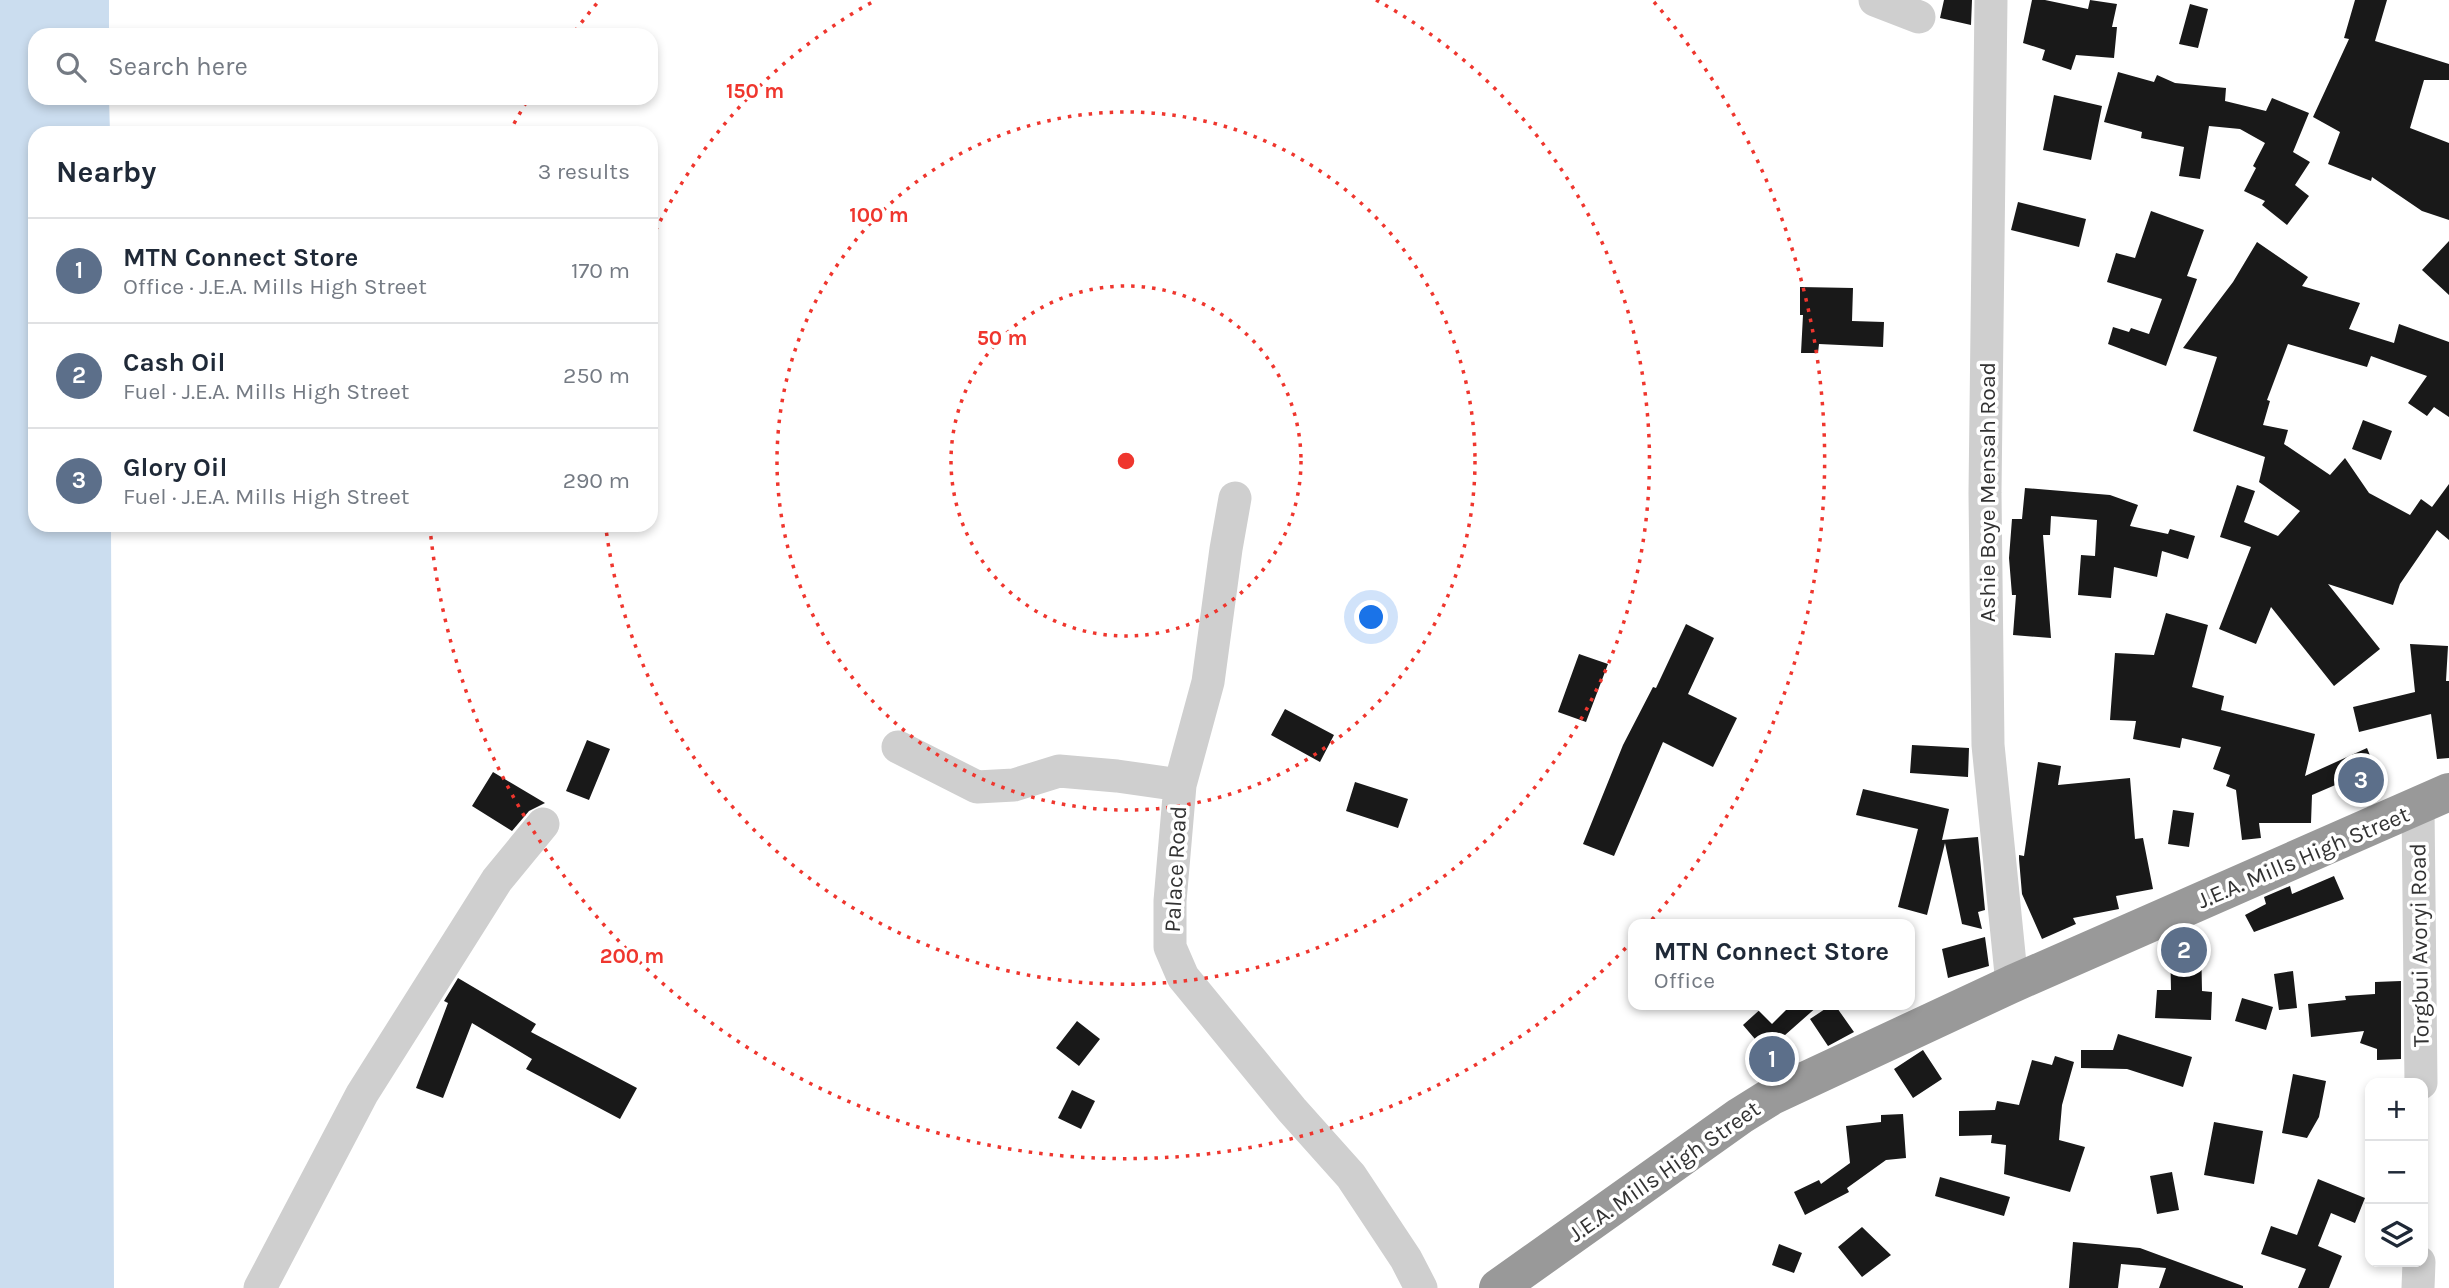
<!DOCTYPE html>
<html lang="en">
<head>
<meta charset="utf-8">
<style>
  body { margin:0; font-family:Karla,sans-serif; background:#f2f2f3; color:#1f2937 }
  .controls { position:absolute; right:21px; bottom:21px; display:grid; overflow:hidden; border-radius:14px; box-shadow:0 4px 10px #0003 }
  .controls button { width:63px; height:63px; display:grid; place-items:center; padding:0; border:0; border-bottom:2px solid #e0e1e3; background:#fff; color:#1f2937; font:35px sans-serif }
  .you { position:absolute; left:1372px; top:618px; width:24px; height:24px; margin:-18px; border:5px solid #fff; border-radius:50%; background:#1a73e8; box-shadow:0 0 0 10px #1a73e833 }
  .badge { display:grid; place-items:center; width:46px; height:46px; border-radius:50%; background:#ef362e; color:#fff; font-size:23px; font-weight:700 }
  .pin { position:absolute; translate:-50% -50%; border:4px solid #fff; box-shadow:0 2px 7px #0006 }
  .popup { position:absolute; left:1628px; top:919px; width:287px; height:91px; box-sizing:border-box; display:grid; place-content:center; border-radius:14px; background:#fff; filter:drop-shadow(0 2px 5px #0005); font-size:23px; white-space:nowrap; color:#747a83 }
  .popup b { font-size:26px; color:#1f2937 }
  .popup::after { content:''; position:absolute; left:50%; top:100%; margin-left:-14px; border:14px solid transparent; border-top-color:#fff }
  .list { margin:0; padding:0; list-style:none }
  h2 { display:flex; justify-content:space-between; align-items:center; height:91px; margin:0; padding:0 28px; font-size:30px }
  h2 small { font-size:23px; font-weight:400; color:#747a83 }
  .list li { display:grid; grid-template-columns:46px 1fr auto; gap:21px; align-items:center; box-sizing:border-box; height:105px; padding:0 28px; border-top:2px solid #e0e1e3 }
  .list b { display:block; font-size:26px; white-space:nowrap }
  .list p { margin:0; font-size:23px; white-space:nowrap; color:#747a83 }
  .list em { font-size:23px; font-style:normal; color:#747a83 }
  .icon { flex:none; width:38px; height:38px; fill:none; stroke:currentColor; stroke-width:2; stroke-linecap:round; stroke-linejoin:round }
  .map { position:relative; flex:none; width:2449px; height:1288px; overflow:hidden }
  .search { position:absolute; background:#fff; box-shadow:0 4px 10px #0003; left:28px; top:28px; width:630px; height:77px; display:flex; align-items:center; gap:18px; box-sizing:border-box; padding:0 24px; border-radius:21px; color:#747a83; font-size:26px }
  .panel { position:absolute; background:#fff; box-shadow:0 4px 10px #0003; left:28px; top:126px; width:630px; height:406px; border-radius:21px }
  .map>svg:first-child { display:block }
</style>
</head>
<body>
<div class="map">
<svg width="2449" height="1288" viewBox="0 0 2449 1288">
  <rect width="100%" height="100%" fill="#fff"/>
  <path fill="#cbddef" d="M0 0H109V35H35V98H109L110 133H35V525H111L114 1288H0Z"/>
  <path fill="#191919" d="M1944 0H1972L1971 25 1940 18Z
    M2032 0H2045L2088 9 2090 0 2117 4 2112 27H2117L2114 58 2076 55 2071 70 2042 60 2045 50 2023 43Z
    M2355 0H2387L2375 41 2449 64V80H2424L2410 128 2449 143V220L2422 211 2372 177 2371 181 2328 164 2340 132 2313 117 2349 39 2344 38Z
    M2190 4 2208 9 2198 48 2179 44Z
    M2118 72 2154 82 2157 75 2175 83 2226 88 2225 101 2266 111 2272 98 2309 113 2293 152 2310 162 2295 185 2309 196 2287 225 2262 205 2265 201 2244 191 2256 168 2253 166 2265 143 2240 129 2209 126 2200 179 2179 176 2184 147 2141 138 2142 132 2104 122Z
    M2054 95 2102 106 2091 160 2043 150Z
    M2018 202 2086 219 2079 247 2011 230Z
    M2151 211 2204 230 2187 276 2197 279 2166 366 2108 344 2113 327 2129 332 2131 328 2149 334 2162 299 2107 282 2116 253 2135 258Z
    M2449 241V295L2422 270Z
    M2257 242 2308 277 2302 286 2360 303 2349 329 2394 343 2399 324 2449 342V417L2434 407 2427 416 2408 403 2427 376 2371 356 2367 367 2288 344 2267 400 2270 401 2263 425 2288 430 2284 444 2330 475 2345 458 2369 493 2410 515 2421 499 2432 507 2449 484V540L2437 530 2400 584 2393 605 2328 584 2380 649 2334 686 2271 607 2256 644 2219 629 2251 547 2220 537 2237 485 2255 491 2244 522 2278 536 2300 511 2259 482 2265 457 2193 431 2217 357 2183 348 2233 282Z
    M1800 287 1853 288 1852 321 1884 322 1883 347 1819 344 1818 353H1801L1803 315H1800Z
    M2363 420 2392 431 2381 460 2352 449Z
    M2025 488 2110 495 2138 505 2130 526 2168 534 2170 529 2195 536 2188 559 2162 551 2157 577 2114 567 2111 598 2078 595 2081 555 2095 556 2097 520 2051 516 2050 535H2043L2051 638 2013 635 2016 595H2012L2009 558 2012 519H2022Z
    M2166 613 2208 625 2192 687 2224 696 2221 710 2315 734 2305 776 2367 748 2375 768 2312 795 2311 823H2259L2261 838 2242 840 2236 790 2226 786 2230 775 2213 769 2221 747 2182 738 2180 748 2133 739 2136 721 2110 720 2115 653 2154 655Z
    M1686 624 1714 638 1688 694 1737 718 1713 767 1663 742 1614 856 1583 844 1623 745 1653 687 1656 688Z
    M2410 644 2448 646 2446 681H2449V758L2437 759 2431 714 2359 732 2353 707 2415 692Z
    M1579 654 1608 664 1586 722 1558 712Z
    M1285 709 1334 735 1320 762 1271 735Z
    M587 740 610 749 589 800 566 791Z
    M1912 745 1969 748 1968 777 1910 773Z
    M2038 762 2061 766 2058 785 2130 778 2135 839 2143 838 2153 889 2116 896 2119 909 2073 918 2076 924 2042 939 2022 894 2019 859V855L2024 856Z
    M493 772 545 803 529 811 512 831 472 806Z
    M1355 782 1408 799 1398 828 1346 811Z
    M1863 789 1949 809 1942 840 1978 837 1985 910 1978 912 1982 929 1962 924 1945 843 1927 915 1898 907 1918 829 1856 815Z
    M2173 810 2194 813 2189 847 2168 844Z
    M2334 876 2344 899 2254 932 2245 915 2266 904 2264 897 2290 886 2292 894Z
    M1985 937 1989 966 1948 978 1942 949Z
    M2201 941 2202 991 2212 992 2211 1020 2155 1018 2157 990H2171L2170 942Z
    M2293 971 2297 1008 2279 1010 2274 974Z
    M458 978 536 1024 531 1032 637 1088 620 1119 526 1069 532 1059 472 1023 443 1098 416 1088 448 1003 444 1001Z
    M2401 981V1059L2377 1060V1049L2360 1043 2364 1031 2311 1037 2308 1004 2346 1000 2345 996 2375 994V982Z
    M2242 998 2273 1007 2266 1030 2235 1021Z
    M1765 1005H1819L1766 1052 1743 1025Z
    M1831 1005H1835L1854 1032 1828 1046 1810 1019Z
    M1077 1021 1100 1039 1079 1066 1056 1048Z
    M2118 1034 2192 1057 2183 1087 2127 1069 2081 1068V1050H2113Z
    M1923 1050 1942 1079 1913 1098 1894 1069Z
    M2055 1056 2074 1062 2062 1105 2059 1140 2085 1147 2070 1192 2004 1174 2006 1145 1991 1143 1992 1135 1959 1136V1111L1995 1110 1997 1101 2019 1105 2032 1060 2052 1065Z
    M2293 1074 2326 1081 2319 1117 2307 1138 2282 1133Z
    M1072 1090 1095 1101 1081 1129 1058 1118Z
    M1903 1114 1906 1158 1886 1160 1847 1188 1849 1192 1805 1215 1794 1192 1819 1180 1821 1184 1850 1163 1846 1126 1881 1122V1115Z
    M2214 1122 2263 1131 2254 1184 2204 1175Z
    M2172 1172 2179 1210 2157 1214 2150 1176Z
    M1940 1177 2010 1197 2004 1216 1935 1196Z
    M2318 1179 2365 1198 2355 1223 2331 1213 2318 1246 2342 1256 2329 1288H2298L2306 1269 2261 1254 2271 1226 2297 1235Z
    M1862 1227 1891 1255 1862 1277 1838 1247Z
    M2073 1242 2140 1248 2243 1286V1288H2159L2166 1268 2121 1264 2118 1288H2069Z
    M1779 1244 1802 1253 1794 1273 1772 1265Z"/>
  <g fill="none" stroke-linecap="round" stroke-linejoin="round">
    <path stroke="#cfcfcf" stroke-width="33" d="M1875 0 1919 17
      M1991 0 1985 493 1988 745 2012 984
      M1235 498 1226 549 1208 682 1180 785 1170 901V947L1183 977 1292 1110 1351 1176 1406 1259 1421 1288
      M898 747 977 787 1014 785 1059 771 1117 776 1180 785
      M2418 807 2421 1083
      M260 1288 362 1094 497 880 543 824
      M2418 1288 2419 1262"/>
    <path stroke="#999" stroke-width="38" d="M1498 1288 1740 1116 1772 1096 2012 984 2449 792"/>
  </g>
  <g fill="none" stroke="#ef362e" stroke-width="3.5" stroke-dasharray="3.5 7">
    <circle cx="1126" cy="461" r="175"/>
    <circle cx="1126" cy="461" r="349"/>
    <path d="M651 240A524 524 0 0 1 876 0M1376 0A524 524 0 1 1 606 529"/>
    <path d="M509 133A699 699 0 0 1 527 101M575 31A699 699 0 0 1 598 2M1654 2A699 699 0 1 1 430 528"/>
  </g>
  <g text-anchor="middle" stroke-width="7" stroke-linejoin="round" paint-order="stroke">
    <g font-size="23" fill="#323232" stroke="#fff">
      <text transform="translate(1987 492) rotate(-90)" y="8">Ashie Boye Mensah Road</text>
      <text transform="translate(2303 857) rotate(-23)" y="8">J.E.A. Mills High Street</text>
      <text transform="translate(1175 869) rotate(-87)" y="8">Palace Road</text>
      <text transform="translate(2419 945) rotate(-91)" y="8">Torgbui Avoryi Road</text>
      <text transform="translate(1664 1171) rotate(-35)" y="8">J.E.A. Mills High Street</text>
    </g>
  </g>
  <circle cx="1126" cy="461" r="10" fill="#ef362e" stroke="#fff" stroke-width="3.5"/>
  <g font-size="21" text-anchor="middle" font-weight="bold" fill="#ef362e" stroke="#fff" stroke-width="7" stroke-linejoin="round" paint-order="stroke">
    <text x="755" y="98">150 m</text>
    <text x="879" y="222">100 m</text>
    <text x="1002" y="345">50 m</text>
    <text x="632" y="963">200 m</text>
  </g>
</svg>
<div class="controls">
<button>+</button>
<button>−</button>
<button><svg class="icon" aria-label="layers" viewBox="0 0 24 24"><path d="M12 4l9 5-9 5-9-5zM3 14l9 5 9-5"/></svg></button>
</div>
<div class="you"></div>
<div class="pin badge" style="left:1772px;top:1059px;background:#5c6f8a">1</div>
<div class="popup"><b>MTN Connect Store</b>Office</div>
<div class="pin badge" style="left:2184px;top:950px;background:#5c6f8a">2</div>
<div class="pin badge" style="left:2361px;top:780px;background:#5c6f8a">3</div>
<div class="search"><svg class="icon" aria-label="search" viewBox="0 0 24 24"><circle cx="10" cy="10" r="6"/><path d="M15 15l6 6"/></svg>Search here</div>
<section class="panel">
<h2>Nearby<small>3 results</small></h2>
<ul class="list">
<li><span class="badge" style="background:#5c6f8a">1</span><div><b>MTN Connect Store</b><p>Office · J.E.A. Mills High Street</p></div><em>170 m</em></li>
<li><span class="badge" style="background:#5c6f8a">2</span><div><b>Cash Oil</b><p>Fuel · J.E.A. Mills High Street</p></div><em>250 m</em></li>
<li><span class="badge" style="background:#5c6f8a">3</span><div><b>Glory Oil</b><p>Fuel · J.E.A. Mills High Street</p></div><em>290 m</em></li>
</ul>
</section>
</div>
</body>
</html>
